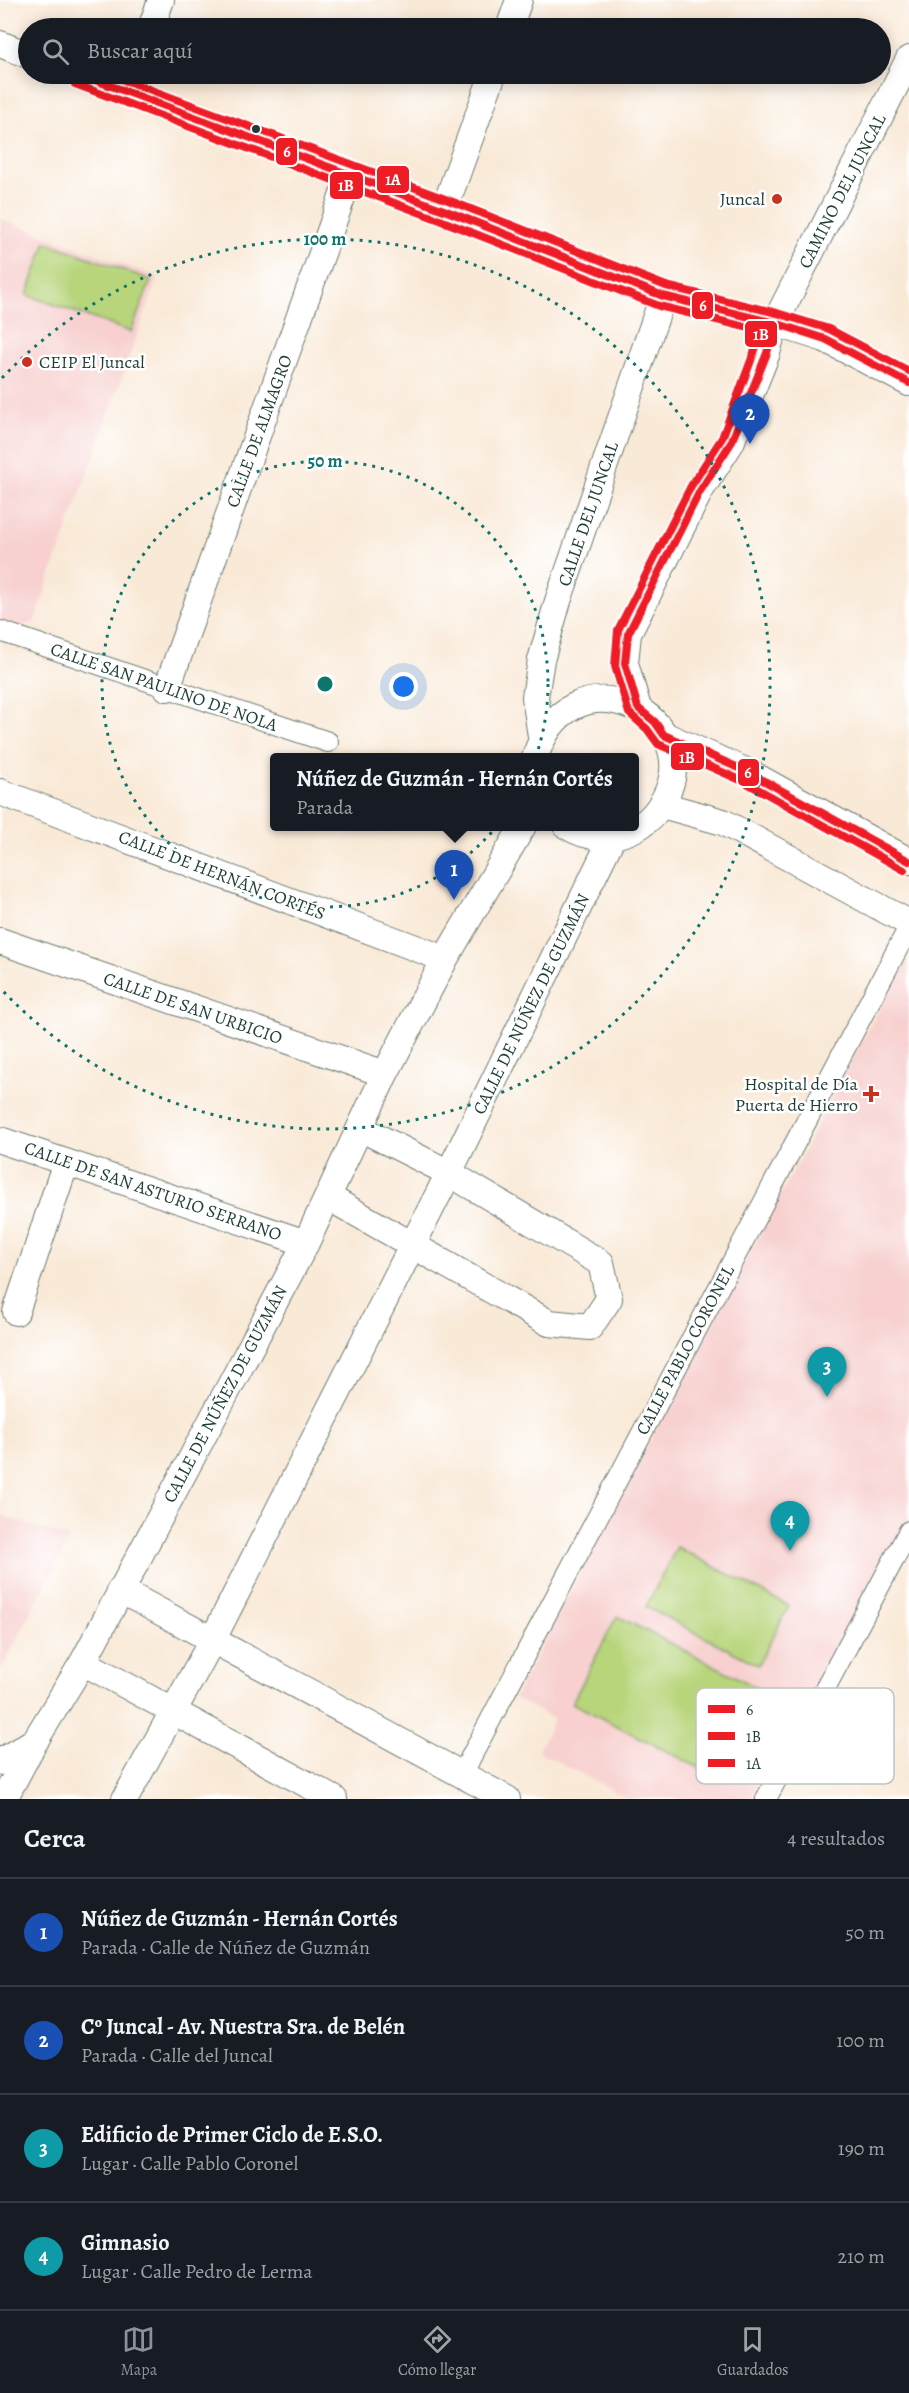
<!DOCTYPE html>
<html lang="es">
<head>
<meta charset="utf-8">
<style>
  body { margin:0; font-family:Alegreya,serif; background:#242831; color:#f1f3f6 }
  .you { position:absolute; left:404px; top:687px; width:21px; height:21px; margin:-15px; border:4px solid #fff; border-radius:50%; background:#1a73e8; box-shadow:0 0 0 9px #1a73e833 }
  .badge { display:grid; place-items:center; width:39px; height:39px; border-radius:50%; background:#8c9099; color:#fff; font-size:20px; font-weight:700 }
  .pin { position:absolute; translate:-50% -50px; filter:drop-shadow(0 2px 3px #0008) }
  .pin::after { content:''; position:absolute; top:32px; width:21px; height:18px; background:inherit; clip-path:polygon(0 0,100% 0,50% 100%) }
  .popup { position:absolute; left:270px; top:753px; width:369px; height:78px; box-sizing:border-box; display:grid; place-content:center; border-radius:6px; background:#171b24; filter:drop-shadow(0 2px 4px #0005); font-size:20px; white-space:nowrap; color:#9ea1a6 }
  .popup b { font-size:22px; color:#f1f3f6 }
  .popup::after { content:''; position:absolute; left:50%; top:100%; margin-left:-12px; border:12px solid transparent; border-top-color:#171b24 }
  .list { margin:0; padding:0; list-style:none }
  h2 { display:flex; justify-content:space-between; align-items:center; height:78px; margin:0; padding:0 24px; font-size:26px }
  h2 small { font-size:20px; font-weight:400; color:#9ea1a6 }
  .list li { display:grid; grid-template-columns:39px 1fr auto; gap:18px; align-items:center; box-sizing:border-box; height:108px; padding:0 24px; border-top:2px solid #363941 }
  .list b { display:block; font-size:22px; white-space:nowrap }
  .list p { margin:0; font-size:20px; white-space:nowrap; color:#9ea1a6 }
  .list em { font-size:20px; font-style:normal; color:#9ea1a6 }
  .icon { flex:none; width:33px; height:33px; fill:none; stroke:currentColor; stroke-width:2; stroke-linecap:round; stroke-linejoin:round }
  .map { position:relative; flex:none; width:909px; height:1799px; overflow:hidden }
  .search { position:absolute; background:#171b24; box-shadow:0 3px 15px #0003; left:18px; right:18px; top:18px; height:66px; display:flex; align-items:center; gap:15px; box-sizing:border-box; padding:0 21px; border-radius:33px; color:#9ea1a6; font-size:22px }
  .sheet { height:510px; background:#171b24 }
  nav { display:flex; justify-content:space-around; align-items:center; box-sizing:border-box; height:84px; border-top:2px solid #363941; background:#171b24; font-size:16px; color:#9ea1a6 }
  nav a { display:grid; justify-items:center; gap:3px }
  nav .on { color:#8c9099 }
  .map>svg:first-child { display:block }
</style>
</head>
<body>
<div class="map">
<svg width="909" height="1799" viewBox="0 0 909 1799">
  <rect width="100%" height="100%" fill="#fff"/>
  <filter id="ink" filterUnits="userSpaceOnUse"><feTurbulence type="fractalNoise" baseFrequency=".0167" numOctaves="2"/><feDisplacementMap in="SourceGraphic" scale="12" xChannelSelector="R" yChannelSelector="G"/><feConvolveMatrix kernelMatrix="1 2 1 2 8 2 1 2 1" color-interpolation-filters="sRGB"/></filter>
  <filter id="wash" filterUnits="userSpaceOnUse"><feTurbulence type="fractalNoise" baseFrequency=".008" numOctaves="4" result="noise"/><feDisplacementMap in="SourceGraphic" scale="24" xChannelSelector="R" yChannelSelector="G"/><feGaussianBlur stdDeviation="1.35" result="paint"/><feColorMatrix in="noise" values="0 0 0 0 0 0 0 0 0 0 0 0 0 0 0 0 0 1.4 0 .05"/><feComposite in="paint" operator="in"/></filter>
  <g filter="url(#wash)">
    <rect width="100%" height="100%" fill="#f9e9d7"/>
    <path fill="#f7d0cf" d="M0 219 158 277 34 622 10 631 0 627Z
      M904 962 909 965V1519L759 1799H629L538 1751 554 1719 514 1698Z
      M0 1515 70 1538 0 1672Z"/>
    <path fill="#b8d57b" stroke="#6c8958" stroke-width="1.5" d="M46 242 151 280 131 332 27 295Z
      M677 1547 789 1606 758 1665 646 1607Z
      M617 1616 768 1693 723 1780 572 1703Z"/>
  </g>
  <g filter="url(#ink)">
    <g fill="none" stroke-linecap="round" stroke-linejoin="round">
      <g stroke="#6b796d" stroke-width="22">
        <path id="pedestrian" d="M0 631 328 742
          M462 1774 909 927
          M766 1799 909 1531"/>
      </g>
      <g stroke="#6b796d" stroke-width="28">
        <path id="minor" d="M151 28 161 0
          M509 28 519 0
          M0 44 28 55
          M79 74 444 210 663 296 775 323 825 339 909 383
          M444 210 493 74
          M167 688 350 175
          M638 708 625 663 628 634 700 491 731 443 767 353 775 323 909 59
          M664 735 750 773 909 861
          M541 736 535 697 541 660 558 601 663 296
          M535 758C567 650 701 711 668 791 661 807 652 820 636 828 613 840 589 840 567 826
          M0 792 445 959
          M662 805 723 822 909 923
          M0 941 385 1074
          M0 1140 306 1243
          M328 1197 549 1323 590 1327 609 1299 601 1263 449 1173 360 1128
          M16 1312 66 1162
          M120 1590 507 1799
          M83 1662 334 1799
          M0 1762 36 1740
          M4 1799 36 1739 83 1662 306 1243 385 1074 445 959 523 826
          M125 1799 213 1639 449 1173 613 836"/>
      </g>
      <use href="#pedestrian" stroke="#fff" stroke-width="20"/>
      <use href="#minor" stroke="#fff" stroke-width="26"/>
      <g stroke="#fff" stroke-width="12">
        <path id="bus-1" d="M79 74 444 210 663 296 775 323 825 339 909 383
          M775 323 767 353 731 443 700 491 628 634 625 663 638 708 655 722 664 735 750 773 909 861"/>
      </g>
      <g stroke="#fff" stroke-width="12">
        <path id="bus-2" d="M75 84 440 220 659 306 762 331 722 438 691 486 618 630 615 666 629 713 647 729 658 744 745 782 904 870"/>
      </g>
      <g stroke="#fff" stroke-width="12">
        <path id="bus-3" d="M108 74 448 200 666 286 777 313 829 329 909 371"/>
      </g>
      <use href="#bus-1" stroke="#ee1c25" stroke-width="8"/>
      <use href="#bus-2" stroke="#ee1c25" stroke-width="8"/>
      <use href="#bus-3" stroke="#ee1c25" stroke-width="8"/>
    </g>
  </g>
  <g fill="none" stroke="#0f766e" stroke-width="3" stroke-dasharray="3 6">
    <circle cx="325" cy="684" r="223"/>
    <path d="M2 378A445 445 0 1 1 2 990"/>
  </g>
  <circle fill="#1f3d34" stroke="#fff" stroke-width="2" cx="256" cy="129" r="5"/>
  <g fill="#c8321e" stroke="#fff" stroke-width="2">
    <circle cx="777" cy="199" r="6"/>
    <circle cx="27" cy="362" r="6"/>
    <path d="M868 1085h6v6h6v6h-6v6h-6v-6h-6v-6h6z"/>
  </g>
  <g text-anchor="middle" stroke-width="5" stroke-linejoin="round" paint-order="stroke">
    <g font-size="18" fill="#1f3d34" stroke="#fff">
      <text transform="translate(842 191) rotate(-63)" y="6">CAMINO DEL JUNCAL</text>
      <text transform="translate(259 431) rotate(-70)" y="6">CALLE DE ALMAGRO</text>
      <text transform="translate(588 514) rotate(-71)" y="6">CALLE DEL JUNCAL</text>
      <text transform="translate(164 687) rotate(19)" y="6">CALLE SAN PAULINO DE NOLA</text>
      <text transform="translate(222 875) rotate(21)" y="6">CALLE DE HERNÁN CORTÉS</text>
      <text transform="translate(531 1004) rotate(-64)" y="6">CALLE DE NÚÑEZ DE GUZMÁN</text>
      <text transform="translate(193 1008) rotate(19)" y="6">CALLE DE SAN URBICIO</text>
      <text transform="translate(153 1191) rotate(19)" y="6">CALLE DE SAN ASTURIO SERRANO</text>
      <text transform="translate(685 1350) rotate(-62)" y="6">CALLE PABLO CORONEL</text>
      <text transform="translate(225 1394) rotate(-62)" y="6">CALLE DE NÚÑEZ DE GUZMÁN</text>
    </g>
    <g font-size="18" fill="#1f3d34" stroke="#fff" text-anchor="end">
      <text x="765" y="205">Juncal</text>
      <text x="39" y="368" text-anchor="start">CEIP El Juncal</text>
      <text x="858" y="1090">Hospital de Día<tspan x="858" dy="21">Puerta de Hierro</tspan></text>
    </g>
  </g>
  <rect x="696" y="1688" width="198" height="96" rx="9" fill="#fff" stroke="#bcc5c2" stroke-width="1.5"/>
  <rect x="708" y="1705" width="27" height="8" fill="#ee1c25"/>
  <rect x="708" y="1732" width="27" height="8" fill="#ee1c25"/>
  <rect x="708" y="1759" width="27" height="8" fill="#ee1c25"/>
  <g font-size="16" fill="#1f3d34">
    <text x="746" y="1715">6</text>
    <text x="746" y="1742">1B</text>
    <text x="746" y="1769">1A</text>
  </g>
  <circle cx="325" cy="684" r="9" fill="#0f766e" stroke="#fff" stroke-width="3"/>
  <g font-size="18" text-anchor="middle" font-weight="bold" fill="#0f766e" stroke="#fff" stroke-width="5" stroke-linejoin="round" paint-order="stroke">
    <text x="325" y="245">100 m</text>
    <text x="325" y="467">50 m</text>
  </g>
  <g stroke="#fff" stroke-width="2">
    <rect x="275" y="137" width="23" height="29" rx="6" fill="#ee1c25"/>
    <rect x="376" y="165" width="34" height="29" rx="6" fill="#ee1c25"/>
    <rect x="329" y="171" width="35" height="29" rx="6" fill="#ee1c25"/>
    <rect x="691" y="291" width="23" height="29" rx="6" fill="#ee1c25"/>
    <rect x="744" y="320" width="34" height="28" rx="6" fill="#ee1c25"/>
    <rect x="670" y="742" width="35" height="29" rx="6" fill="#ee1c25"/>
    <rect x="737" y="758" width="23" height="29" rx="6" fill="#ee1c25"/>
  </g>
  <g font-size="16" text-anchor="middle" font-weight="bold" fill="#fff">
    <text x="287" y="157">6</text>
    <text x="393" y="185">1A</text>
    <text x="346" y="191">1B</text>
    <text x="703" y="311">6</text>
    <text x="761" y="340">1B</text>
    <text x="687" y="763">1B</text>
    <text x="748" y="778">6</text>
  </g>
</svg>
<div class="you"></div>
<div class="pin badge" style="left:454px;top:900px;background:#1a4fb4">1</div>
<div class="popup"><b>Núñez de Guzmán - Hernán Cortés</b>Parada</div>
<div class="pin badge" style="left:750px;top:444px;background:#1a4fb4">2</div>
<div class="pin badge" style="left:827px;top:1397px;background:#0f9aa8">3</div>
<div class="pin badge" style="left:790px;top:1551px;background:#0f9aa8">4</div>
<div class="search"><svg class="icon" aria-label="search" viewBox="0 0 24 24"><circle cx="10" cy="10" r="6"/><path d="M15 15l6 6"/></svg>Buscar aquí</div>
</div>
<section class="sheet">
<h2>Cerca<small>4 resultados</small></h2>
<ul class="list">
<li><span class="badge" style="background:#1a4fb4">1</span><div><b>Núñez de Guzmán - Hernán Cortés</b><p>Parada · Calle de Núñez de Guzmán</p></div><em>50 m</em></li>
<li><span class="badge" style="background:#1a4fb4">2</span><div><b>Cº Juncal - Av. Nuestra Sra. de Belén</b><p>Parada · Calle del Juncal</p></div><em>100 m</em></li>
<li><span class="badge" style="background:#0f9aa8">3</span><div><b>Edificio de Primer Ciclo de E.S.O.</b><p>Lugar · Calle Pablo Coronel</p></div><em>190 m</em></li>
<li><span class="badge" style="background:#0f9aa8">4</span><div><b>Gimnasio</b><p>Lugar · Calle Pedro de Lerma</p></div><em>210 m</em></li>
</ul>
</section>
<nav>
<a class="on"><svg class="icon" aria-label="map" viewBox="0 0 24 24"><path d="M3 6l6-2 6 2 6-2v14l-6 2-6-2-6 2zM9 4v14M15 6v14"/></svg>Mapa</a>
<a><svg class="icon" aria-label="directions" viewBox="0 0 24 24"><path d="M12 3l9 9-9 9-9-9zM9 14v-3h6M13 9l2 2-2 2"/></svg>Cómo llegar</a>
<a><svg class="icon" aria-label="saved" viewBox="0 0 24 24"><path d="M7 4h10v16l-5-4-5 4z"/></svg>Guardados</a>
</nav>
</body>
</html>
